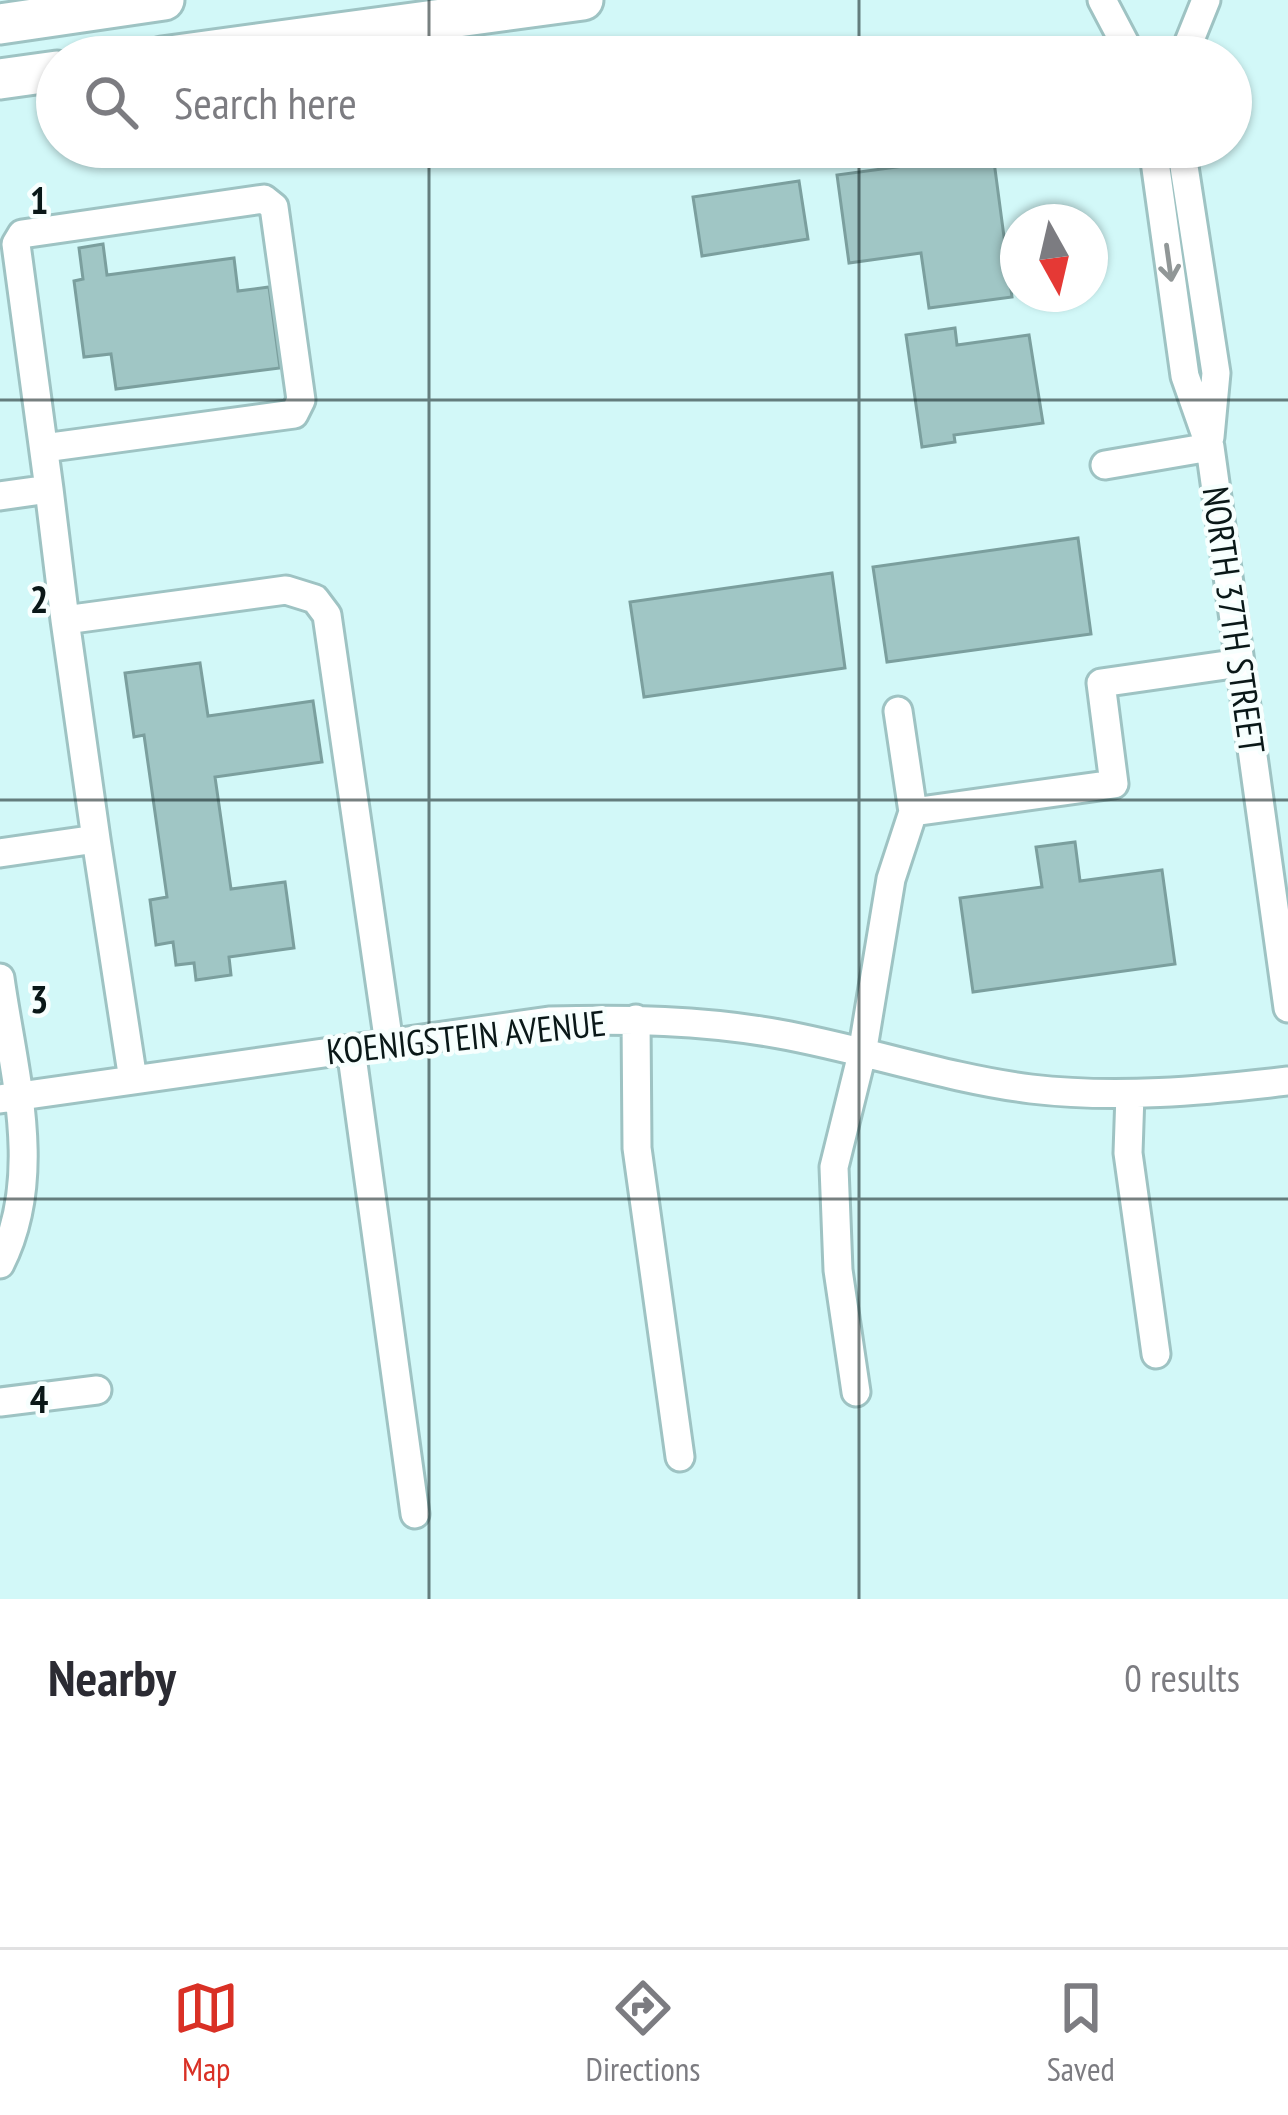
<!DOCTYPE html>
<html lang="en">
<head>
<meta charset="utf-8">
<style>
  body { margin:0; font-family:"PT Sans Narrow",sans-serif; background:#f2f2f3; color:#2b2b33 }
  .compass { position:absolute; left:1000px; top:204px; width:108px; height:108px; border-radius:50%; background:#fff; box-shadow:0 3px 9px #0004; rotate:172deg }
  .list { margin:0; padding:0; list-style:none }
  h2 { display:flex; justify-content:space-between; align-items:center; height:156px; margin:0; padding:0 48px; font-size:51px }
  h2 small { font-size:39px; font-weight:400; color:#7c7c81 }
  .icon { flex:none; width:66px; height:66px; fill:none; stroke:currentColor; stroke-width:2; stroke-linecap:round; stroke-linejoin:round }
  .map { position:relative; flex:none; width:1288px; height:1599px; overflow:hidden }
  .search { position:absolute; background:#fff; box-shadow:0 3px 9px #0004; left:36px; right:36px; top:36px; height:132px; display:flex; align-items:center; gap:30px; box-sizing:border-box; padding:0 42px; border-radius:66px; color:#7c7c81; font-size:45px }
  .sheet { height:348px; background:#fff }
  nav { display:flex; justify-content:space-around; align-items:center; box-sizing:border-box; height:168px; border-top:3px solid #e1e1e2; background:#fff; font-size:33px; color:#7c7c81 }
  nav a { display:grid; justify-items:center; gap:6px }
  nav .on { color:#d93025 }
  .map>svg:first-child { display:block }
</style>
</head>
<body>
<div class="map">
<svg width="1288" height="1599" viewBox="0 0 1288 1599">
  <rect width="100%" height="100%" fill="#d2f8f8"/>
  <path fill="#a0c6c5" stroke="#7b9f9e" stroke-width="3" d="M993 154 1012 297 929 308 921 253 849 263 837 175Z
    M799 181 808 239 702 256 693 197Z
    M103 244 107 275 234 258 238 291 269 287 280 368 116 389 111 354 84 357 74 281 83 279 79 248Z
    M955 328 957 345 1029 335 1043 423 954 435 955 442 922 447 906 335Z
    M1078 538 1091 634 887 662 873 567Z
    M832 573 845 668 644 697 630 602Z
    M200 663 208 716 313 701 322 762 215 777 231 889 285 882 294 948 229 957 231 975 196 980 194 963 176 965 173 942 156 945 150 900 167 897 144 735 134 737 125 673Z
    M1075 842 1080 881 1162 870 1175 964 973 992 960 898 1042 887 1036 847Z"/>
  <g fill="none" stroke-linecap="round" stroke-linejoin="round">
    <g stroke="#9ec3c3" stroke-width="33">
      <path id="minor" d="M1102 0 1132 57
        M1183 57 1206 0
        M1153 147 1185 376 1210 447 1288 1008
        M1181 147 1216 373 1210 437
        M1105 465 1210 447
        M49 489 65 620 286 590 315 599 327 615 389 1044
        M0 496 49 489 16 244 22 234 264 199 274 207 301 400 294 414 44 448
        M65 620 96 839
        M898 711 913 812
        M0 853 96 839 133 1080
        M0 978C13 1071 45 1176 0 1264
        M636 1019 637 1148 680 1457
        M351 1049 415 1514
        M1130 1094 1128 1153 1156 1354
        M0 1099 549 1021C627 1019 702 1020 779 1034 863 1049 945 1078 1031 1089 1117 1099 1202 1091 1288 1081
        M856 1392 838 1270 834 1167 862 1054 891 879 913 812 1114 784 1101 683 1240 663
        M0 1402 97 1390"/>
    </g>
    <g stroke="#9ec3c3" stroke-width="45">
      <path id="highway" d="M0 24 164 0
        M162 57 583 0
        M0 79 57 71"/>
    </g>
    <use href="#minor" stroke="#fff" stroke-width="27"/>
    <use href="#highway" stroke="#fff" stroke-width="39"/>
  </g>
  <defs><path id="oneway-shaft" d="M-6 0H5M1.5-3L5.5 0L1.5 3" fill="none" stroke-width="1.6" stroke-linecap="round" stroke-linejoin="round" transform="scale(3)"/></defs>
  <use stroke="#919797" href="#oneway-shaft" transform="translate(1169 263) rotate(82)"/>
  <path fill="none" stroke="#0a1818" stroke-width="3" stroke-opacity="0.55" d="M429 0V57M859 0V57M429 147V1599M859 147V1599M0 400H1288M0 800H1288M0 1199H1288"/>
  <g text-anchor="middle" stroke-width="9" stroke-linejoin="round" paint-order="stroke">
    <g font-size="36" fill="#0a1818" stroke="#f7fffe">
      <text transform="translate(1234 620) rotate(82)" y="13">NORTH 37TH STREET</text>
      <text transform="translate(466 1037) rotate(-6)" y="13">KOENIGSTEIN AVENUE</text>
    </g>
  </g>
  <g font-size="39" text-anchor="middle" font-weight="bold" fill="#0a1818" stroke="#f7fffe" stroke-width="9" stroke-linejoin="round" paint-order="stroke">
    <text x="39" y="214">1</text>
    <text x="39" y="613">2</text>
    <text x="39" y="1013">3</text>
    <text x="39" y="1413">4</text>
  </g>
</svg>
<svg class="compass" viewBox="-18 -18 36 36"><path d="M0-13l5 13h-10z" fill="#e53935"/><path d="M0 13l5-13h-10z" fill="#7c7c81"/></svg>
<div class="search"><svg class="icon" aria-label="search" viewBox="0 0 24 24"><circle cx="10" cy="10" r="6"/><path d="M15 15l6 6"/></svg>Search here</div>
</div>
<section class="sheet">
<h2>Nearby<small>0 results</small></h2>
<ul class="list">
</ul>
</section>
<nav>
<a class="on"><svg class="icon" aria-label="map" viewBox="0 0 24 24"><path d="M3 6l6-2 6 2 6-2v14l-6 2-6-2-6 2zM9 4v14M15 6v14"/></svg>Map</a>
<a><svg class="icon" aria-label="directions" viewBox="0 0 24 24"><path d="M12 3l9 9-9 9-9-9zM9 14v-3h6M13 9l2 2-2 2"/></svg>Directions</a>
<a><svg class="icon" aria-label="saved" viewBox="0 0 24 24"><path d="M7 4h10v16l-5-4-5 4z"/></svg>Saved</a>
</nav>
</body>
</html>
